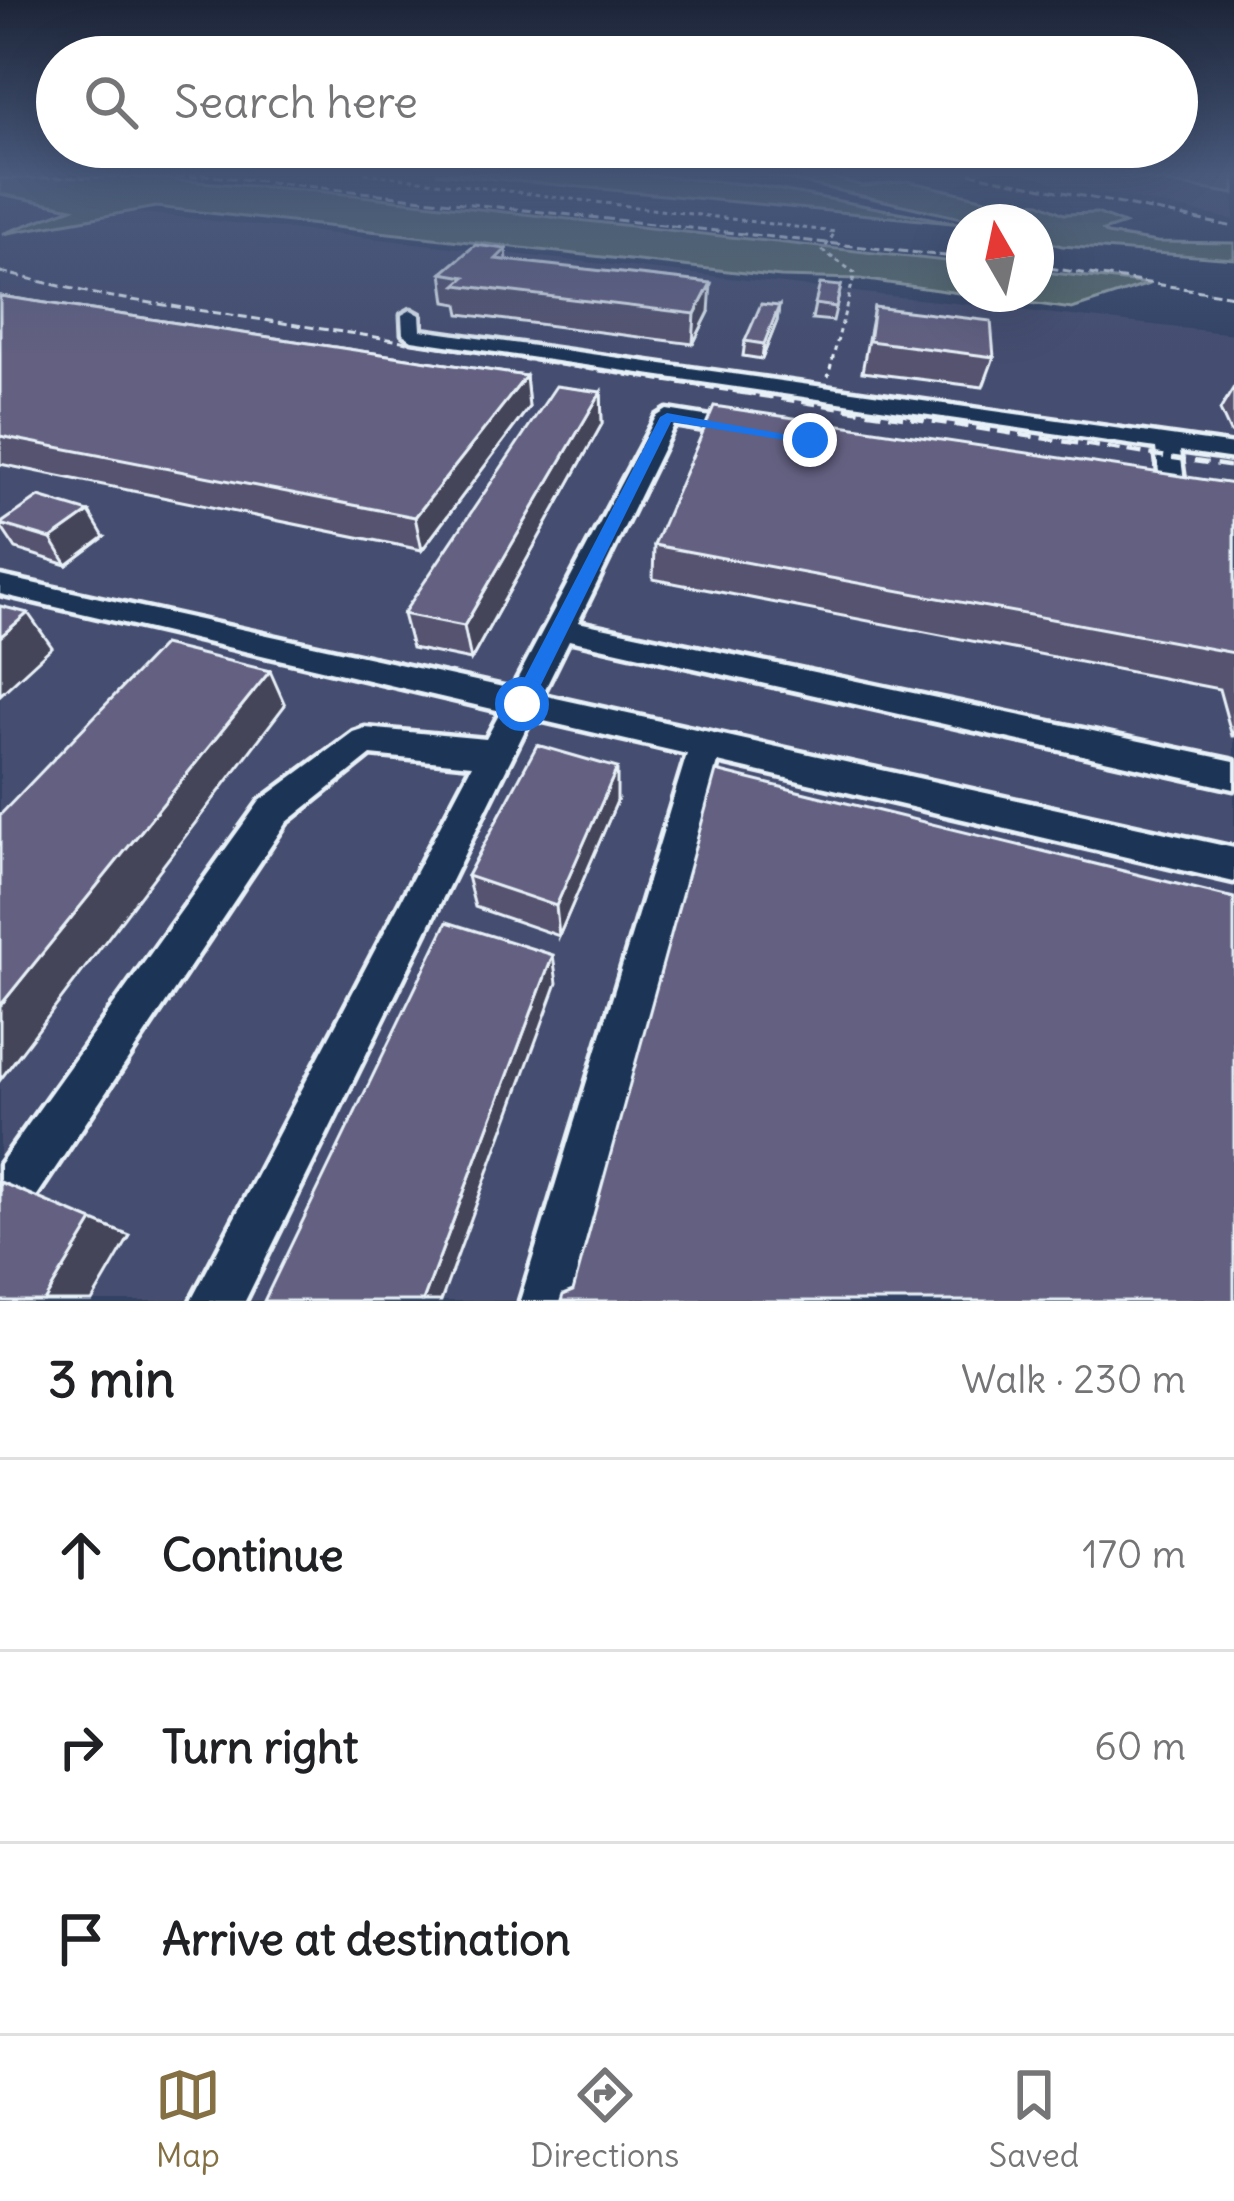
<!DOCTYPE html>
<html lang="en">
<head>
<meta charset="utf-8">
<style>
  body { margin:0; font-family:Delius,sans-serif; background:#f2f2f2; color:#202124 }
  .compass { position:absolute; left:946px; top:204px; width:108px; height:108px; border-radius:50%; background:#fff; box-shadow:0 12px 48px #0002; rotate:351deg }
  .stop { position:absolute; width:36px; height:36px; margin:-27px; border:9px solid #1a73e8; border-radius:50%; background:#fff }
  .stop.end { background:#1a73e8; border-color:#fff; box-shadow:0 3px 12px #0008 }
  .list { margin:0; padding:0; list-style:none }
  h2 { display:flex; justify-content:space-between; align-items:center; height:156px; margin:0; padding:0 48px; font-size:51px }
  h2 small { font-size:39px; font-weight:400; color:#757577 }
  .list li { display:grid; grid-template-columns:78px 1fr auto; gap:36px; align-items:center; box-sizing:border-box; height:192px; padding:0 48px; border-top:3px solid #e0e0e0 }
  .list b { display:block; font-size:45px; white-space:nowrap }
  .list em { font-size:39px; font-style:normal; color:#757577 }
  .icon { flex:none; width:66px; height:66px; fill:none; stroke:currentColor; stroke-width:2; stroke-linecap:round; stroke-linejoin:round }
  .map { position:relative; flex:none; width:1234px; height:1301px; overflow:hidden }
  .search { position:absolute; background:#fff; box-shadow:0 12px 48px #0002; left:36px; right:36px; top:36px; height:132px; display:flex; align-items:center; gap:30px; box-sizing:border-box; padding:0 42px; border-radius:66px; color:#757577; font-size:45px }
  .sheet { height:732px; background:#fff }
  nav { display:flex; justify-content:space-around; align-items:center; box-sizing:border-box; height:168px; border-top:3px solid #e0e0e0; background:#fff; font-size:33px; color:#757577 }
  nav a { display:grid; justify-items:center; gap:6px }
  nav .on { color:#847042 }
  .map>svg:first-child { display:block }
</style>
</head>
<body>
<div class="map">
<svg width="1234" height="1301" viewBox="0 0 1234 1301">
  <rect width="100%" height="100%" fill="#324264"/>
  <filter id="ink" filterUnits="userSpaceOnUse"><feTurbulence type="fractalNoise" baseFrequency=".00833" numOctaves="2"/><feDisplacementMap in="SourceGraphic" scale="24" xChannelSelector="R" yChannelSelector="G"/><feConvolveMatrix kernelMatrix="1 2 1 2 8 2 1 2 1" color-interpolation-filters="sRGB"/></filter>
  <g filter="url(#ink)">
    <path fill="#444e70" d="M1015 173H1109L1234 194V220Z
      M0 197 1234 334V1301H0Z"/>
    <path fill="#586c67" stroke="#a0aeb0" stroke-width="3" d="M436 173H628L755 185 962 224Z
      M759 173H817L863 186 908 181 986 199 1040 203 1064 214 1097 213 1124 224 1103 231 1107 234 1157 242 1234 243V259L1062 246 1036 239V222H979Z
      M1109 173H1234V194Z
      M123 176 317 191 964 263V294H1036V271L1149 284 1072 309 860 279 781 277 156 207 2 234 72 208 0 194V179Z"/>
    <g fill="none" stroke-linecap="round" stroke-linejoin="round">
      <g stroke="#e8f1f8" stroke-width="9">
        <path id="minor" d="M411 310 420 315 421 330 1234 445V459L1180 451 1186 497 1174 504 1148 499 1145 494 1161 487 1156 448 412 340 403 334 402 315Z
          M667 410 742 422 753 429 742 436 674 425 578 622 1234 761V789L569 640 542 695 1234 848V882L718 762 572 1301H520L687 754 531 718 245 1301H191L472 765 371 755 286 823 18 1224 0 1231V1164L260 801 353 732 365 728 486 739 501 711 0 594V576L512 689 656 417Z"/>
      </g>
      <path stroke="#e8f1f8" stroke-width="3" stroke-dasharray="4.5 4.5" stroke-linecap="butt" d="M365 173 835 232 823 251 855 273 828 377"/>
      <use href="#minor" fill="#1d3557" fill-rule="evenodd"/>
      <path stroke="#e8f1f8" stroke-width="3" stroke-dasharray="9 4.5" stroke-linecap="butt" d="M187 173 964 258
        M970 173 1234 227
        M0 178 204 177
        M1036 266 1234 296
        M0 272 99 295 757 395"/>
      <path stroke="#e8f1f8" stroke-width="4.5" stroke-dasharray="14 8" stroke-linecap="butt" d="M737 392 1234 467"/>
    </g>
    <path fill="#55536f" stroke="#e8f1f8" stroke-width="3" d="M506 249 507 260 709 312 693 344 460 314 458 304 446 302 442 273Z
      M841 286 833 321 812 319 815 304Z
      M0 296 526 376 529 407 422 550 0 464Z
      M779 306 777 321 762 359 743 356 745 341Z
      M874 307 994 357 983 387 862 372Z
      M1234 387V433L1230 432 1220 410Z
      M601 392 602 424 471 660 412 648 403 614Z
      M1234 484V736H1232L1219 689 653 579 654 545Z
      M0 525 104 537 67 565 16 549Z
      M617 801 559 936 475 907 467 876Z"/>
    <path fill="#45445a" stroke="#e8f1f8" stroke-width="3" d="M711 283 709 312 693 344 695 314Z
      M779 306 777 321 762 359 764 344Z
      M526 376 529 407 422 550 415 517Z
      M601 392 602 424 471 660 464 626Z
      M89 512 104 537 67 565 51 539Z
      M28 613 52 647 0 695V637Z
      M270 671 285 705 0 1080V1006Z
      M617 768V801L559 936 556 906Z
      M553 955 557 983 441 1301H423Z
      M93 1221 130 1236 92 1301H44Z"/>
    <path fill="#636181" stroke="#e8f1f8" stroke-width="3" d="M475 245 506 249 496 259 711 283 695 314 456 285 465 277 442 273Z
      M820 284 841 286 836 307 815 304Z
      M0 296 526 376 415 517 0 436Z
      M761 304 779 306 764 344 745 341Z
      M874 307 991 321 994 357 869 341Z
      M556 386 601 392 464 626 403 614Z
      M714 406 1234 484V653L654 545Z
      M39 497 89 512 51 539 0 524Z
      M0 606 28 613 0 637Z
      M163 645 270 671 0 1006V815Z
      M537 745 617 768 556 906 467 876Z
      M716 771 1234 898V1301H561L563 1295 573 1291Z
      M447 922 553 955 423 1301H264Z
      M0 1182 93 1221 44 1301H0Z"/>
  </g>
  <linearGradient id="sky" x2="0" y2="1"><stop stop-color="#1c2437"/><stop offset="0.49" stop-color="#495a7d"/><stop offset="1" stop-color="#495a7d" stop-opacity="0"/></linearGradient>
  <rect width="1234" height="355" fill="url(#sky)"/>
  <path fill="#1a73e8" d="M667 413 817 440 810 444 671 422 529 709H514L511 704 660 417Z"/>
</svg>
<svg class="compass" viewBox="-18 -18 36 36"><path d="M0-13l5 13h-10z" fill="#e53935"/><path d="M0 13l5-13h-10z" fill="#757577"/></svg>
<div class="stop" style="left:522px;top:704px"></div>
<div class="stop end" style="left:810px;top:440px"></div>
<div class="search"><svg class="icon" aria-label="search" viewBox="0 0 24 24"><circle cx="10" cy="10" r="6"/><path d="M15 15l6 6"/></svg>Search here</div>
</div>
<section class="sheet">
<h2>3 min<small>Walk · 230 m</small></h2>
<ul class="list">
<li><svg class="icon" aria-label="ahead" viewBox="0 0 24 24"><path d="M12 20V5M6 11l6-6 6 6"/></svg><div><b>Continue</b></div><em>170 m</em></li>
<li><svg class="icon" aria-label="right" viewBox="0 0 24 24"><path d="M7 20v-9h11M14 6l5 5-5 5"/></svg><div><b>Turn right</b></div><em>60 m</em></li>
<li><svg class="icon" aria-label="arrive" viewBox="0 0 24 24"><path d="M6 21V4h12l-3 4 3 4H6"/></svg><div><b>Arrive at destination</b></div></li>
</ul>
</section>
<nav>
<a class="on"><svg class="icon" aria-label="map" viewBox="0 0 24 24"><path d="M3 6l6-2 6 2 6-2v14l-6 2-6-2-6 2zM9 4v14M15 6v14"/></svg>Map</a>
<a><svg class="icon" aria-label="directions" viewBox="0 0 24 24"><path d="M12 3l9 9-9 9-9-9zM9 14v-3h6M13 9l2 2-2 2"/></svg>Directions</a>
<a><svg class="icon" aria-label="saved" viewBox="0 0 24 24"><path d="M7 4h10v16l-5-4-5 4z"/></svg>Saved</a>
</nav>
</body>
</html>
